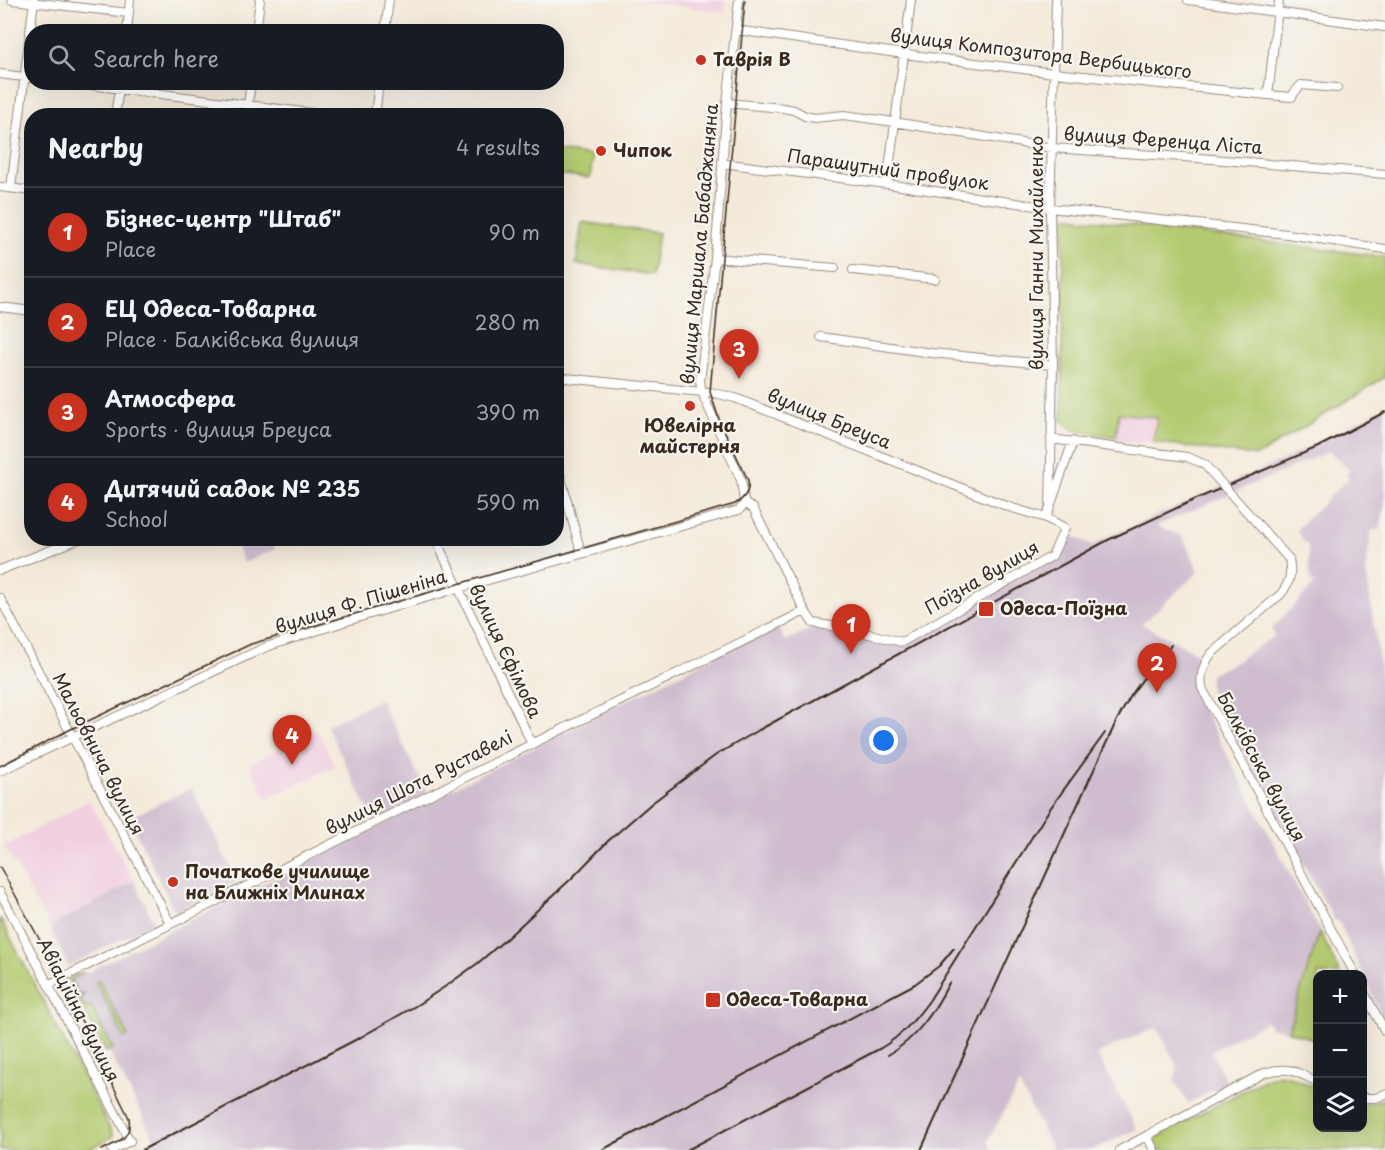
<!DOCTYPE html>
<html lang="en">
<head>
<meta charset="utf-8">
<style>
  body { margin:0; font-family:"Playpen Sans",sans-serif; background:#20242c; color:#f1f3f6 }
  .controls { position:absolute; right:18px; bottom:18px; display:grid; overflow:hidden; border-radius:12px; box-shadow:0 6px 24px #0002 }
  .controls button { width:54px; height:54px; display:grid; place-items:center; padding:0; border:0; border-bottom:2px solid #363941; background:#171b24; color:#f1f3f6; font:30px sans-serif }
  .you { position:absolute; left:884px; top:741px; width:21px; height:21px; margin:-15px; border:4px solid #fff; border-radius:50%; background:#1a73e8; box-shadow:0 0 0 9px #1a73e833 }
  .badge { display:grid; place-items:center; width:39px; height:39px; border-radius:50%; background:#c8321e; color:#fff; font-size:20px; font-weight:700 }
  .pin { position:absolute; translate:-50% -50px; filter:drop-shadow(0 2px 3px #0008) }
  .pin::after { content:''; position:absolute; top:32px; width:21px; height:18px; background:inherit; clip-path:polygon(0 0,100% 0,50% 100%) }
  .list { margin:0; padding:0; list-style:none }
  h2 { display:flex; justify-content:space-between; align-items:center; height:78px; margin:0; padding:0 24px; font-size:26px }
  h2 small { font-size:20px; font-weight:400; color:#9ea1a6 }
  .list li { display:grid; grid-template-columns:39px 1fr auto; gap:18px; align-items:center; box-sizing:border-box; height:90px; padding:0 24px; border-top:2px solid #363941 }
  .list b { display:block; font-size:22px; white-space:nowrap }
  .list p { margin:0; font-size:20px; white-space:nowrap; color:#9ea1a6 }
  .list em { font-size:20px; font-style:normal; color:#9ea1a6 }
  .icon { flex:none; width:33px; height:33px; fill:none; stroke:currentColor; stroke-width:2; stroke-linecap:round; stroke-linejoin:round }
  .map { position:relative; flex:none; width:1385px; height:1150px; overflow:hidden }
  .search { position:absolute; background:#171b24; box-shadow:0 6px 24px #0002; left:24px; top:24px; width:540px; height:66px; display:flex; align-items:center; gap:15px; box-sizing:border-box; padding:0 21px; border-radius:24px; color:#9ea1a6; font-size:22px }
  .panel { position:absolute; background:#171b24; box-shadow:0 6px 24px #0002; left:24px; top:108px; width:540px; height:438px; border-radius:24px }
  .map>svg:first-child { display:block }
</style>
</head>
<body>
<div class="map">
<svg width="1385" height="1150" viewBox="0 0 1385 1150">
  <rect width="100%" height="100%" fill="#f6f6f2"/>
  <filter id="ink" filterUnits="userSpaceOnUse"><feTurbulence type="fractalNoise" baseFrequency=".0167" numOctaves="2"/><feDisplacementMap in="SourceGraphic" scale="12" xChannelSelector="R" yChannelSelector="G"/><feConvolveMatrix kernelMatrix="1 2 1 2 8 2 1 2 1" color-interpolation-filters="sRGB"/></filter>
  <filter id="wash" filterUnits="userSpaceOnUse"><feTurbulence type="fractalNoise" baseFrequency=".008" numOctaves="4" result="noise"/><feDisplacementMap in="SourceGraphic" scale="24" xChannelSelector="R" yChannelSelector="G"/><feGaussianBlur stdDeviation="1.35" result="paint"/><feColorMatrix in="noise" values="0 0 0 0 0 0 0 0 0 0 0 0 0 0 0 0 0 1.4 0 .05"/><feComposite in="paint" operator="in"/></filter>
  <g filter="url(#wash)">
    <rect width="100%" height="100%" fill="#f4eada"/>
    <path fill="#f2cfe1" d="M632 0H726L725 12Z
      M1119 413 1157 418 1153 442 1139 443 1119 440 1116 437Z
      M318 730 335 766 267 799 249 764Z
      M89 800 134 881 50 927 5 846Z"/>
    <path fill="#cfbdcf" d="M1385 407V503L1380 529 1371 531 1366 569 1385 706V1022L1338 920 1335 921 1210 692V675L1238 661 1243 656 1275 636 1272 629 1315 584 1310 579 1308 546 1296 530 1349 478 1346 474 1350 471 1329 451 1156 526 1182 536 1199 571 1142 624 1202 656 1195 671 1197 698 1320 931 1288 1031 1270 1027 1267 1021 1211 1051 1227 1083 1188 1103 1174 1081 1178 1069 1159 1030 1155 1028 1113 1046 1097 1055 1137 1129 1092 1150H1053L1019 1084 988 1141 992 1150H137L155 1140 72 980 777 625 785 641 817 626 901 645 1054 558 1068 534 1093 545 1108 537 1288 458Z
      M233 539H270L275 549 244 563Z
      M380 699 428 795 374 822 327 726Z
      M191 788 237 881 175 912 129 818Z
      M134 881 154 922 68 967 50 927Z"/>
    <path fill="#b3ca6f" stroke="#777a46" stroke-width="1.5" d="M557 151 593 156 590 178 557 174Z
      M1063 216 1385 257V377L1257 456 1153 442 1157 418 1119 413 1116 437 1075 431 1062 421Z
      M582 222 658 233 652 275 576 264Z
      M0 918 114 1136 88 1150H0Z
      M1320 931 1340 974H1318L1317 1040 1288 1031Z
      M81 972 84 973 71 980 79 996 85 993V994L80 998 86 1008 91 1006 113 1049 106 1052 68 979Z
      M99 980 128 1036 124 1038 96 982Z
      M1279 1074 1289 1076 1317 1088 1318 1128H1362L1363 1104 1385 1099V1150H1155L1150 1141 1265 1079Z"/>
  </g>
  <g filter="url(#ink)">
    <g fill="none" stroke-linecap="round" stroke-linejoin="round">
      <g stroke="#988a7c" stroke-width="10">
        <path id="minor" d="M12 0 129 13
          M1188 0 1385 27
          M736 30 904 54 1054 73 1268 95 1292 97 1294 93 1301 85 1337 88
          M127 32 130 0
          M256 32 260 0
          M385 32 389 0
          M0 74 32 78
          M67 82 335 116
          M1268 95 1279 0
          M727 103 783 108 794 110 805 116 814 118 844 115 894 122 1052 148 1212 159 1385 174
          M248 105 251 82
          M115 116 120 82
          M375 116 379 82
          M722 163 887 184 1050 208 1287 234 1385 249
          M887 184 911 0
          M0 187 32 191
          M11 188 34 0
          M715 258 835 268
          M853 270 935 279
          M0 307 32 311
          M821 337 932 353 1053 365
          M556 377 702 392H710L735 398 1009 507 1046 518 1065 528 1052 556 902 642 849 629 813 623 805 611 753 508 745 504C742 496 743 488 741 480L706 402 702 392 700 381 715 258 727 103 739 0
          M1051 439 1187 457 1204 464
          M556 459 581 553
          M1050 507 1053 365 1050 208 1056 0
          M1046 518 1073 441
          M435 538 532 744
          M1289 559C1292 574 1290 582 1281 594L1211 654C1203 666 1200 674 1202 688L1355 974
          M0 570 82 538
          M0 598 170 923
          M0 771 266 647 353 619 459 588 739 510 745 504
          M0 892 130 1141 112 1150
          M48 985 532 744 805 611
          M1362 989 1385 1031
          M1362 1098H1376L1385 1094
          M1147 1136 1154 1150
          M1120 1150 1264 1073C1290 1066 1294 1071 1318 1082"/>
      </g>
      <use href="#minor" stroke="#fff" stroke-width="8"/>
      <path stroke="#3b2a1e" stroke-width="1.5" d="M0 766 69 730 251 644 735 504C744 499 750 491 748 480L719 419 710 392 745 0
        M0 867 61 979 129 1118C132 1139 117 1142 102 1150"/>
      <path stroke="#3b2a1e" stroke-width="2" d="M1149 677 1171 645
        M888 1055C917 1038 934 1012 949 983
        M142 1150 361 1037 417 1005 446 986 478 963 506 939 572 878 608 841 652 803 716 755 759 730 1108 540 1194 500 1318 447 1385 412
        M602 1150 915 984 939 966 954 948
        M687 1150 881 1048C901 1036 915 1020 929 1001L1049 810 1105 733
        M921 1150 1072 817 1117 720 1132 694 1150 669"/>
      <g stroke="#988a7c" stroke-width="10" stroke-linecap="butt">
        <path id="minor-bridge" d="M1204 464 1289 559"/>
      </g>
      <use href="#minor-bridge" stroke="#fff" stroke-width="8"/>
    </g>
  </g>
  <g fill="#c8321e" stroke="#f6f6f2" stroke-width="2">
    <circle cx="701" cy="60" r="6"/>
    <circle cx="601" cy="151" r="6"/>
    <circle cx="690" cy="406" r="6"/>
    <rect x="978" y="601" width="16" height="16" rx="3"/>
    <circle cx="173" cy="882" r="6"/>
    <rect x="705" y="992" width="16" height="16" rx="3"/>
  </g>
  <g text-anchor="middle" stroke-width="4.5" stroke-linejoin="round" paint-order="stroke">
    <g font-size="18" fill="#3b2a1e" stroke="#f6f6f2">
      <text transform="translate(1041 54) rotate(7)" y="6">вулиця Композитора Вербицького</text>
      <text transform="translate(1163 141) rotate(4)" y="6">вулиця Ференца Ліста</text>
      <text transform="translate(888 170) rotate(8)" y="6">Парашутний провулок</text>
      <text transform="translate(700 244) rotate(-85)" y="6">вулиця Маршала Бабаджаняна</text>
      <text transform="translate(1037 253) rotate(-90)" y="6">вулиця Ганни Михайленко</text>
      <text transform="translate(829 419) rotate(22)" y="6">вулиця Бреуса</text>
      <text transform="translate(982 578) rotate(-30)" y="6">Поїзна вулиця</text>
      <text transform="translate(361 602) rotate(-17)" y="6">вулиця Ф. Пішеніна</text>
      <text transform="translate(505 651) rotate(65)" y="6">вулиця Єфімова</text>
      <text transform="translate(98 754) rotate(63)" y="6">Мальовнича вулиця</text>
      <text transform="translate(1261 767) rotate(62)" y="6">Балківська вулиця</text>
      <text transform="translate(419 783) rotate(-27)" y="6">вулиця Шота Руставелі</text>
      <text transform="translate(78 1010) rotate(63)" y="6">Авіаційна вулиця</text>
    </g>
    <g font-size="18" font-weight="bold" fill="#3b2a1e" stroke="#f6f6f2" text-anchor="start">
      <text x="713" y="66">Таврія В</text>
      <text x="613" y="157">Чипок</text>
      <text x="690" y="432" text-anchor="middle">Ювелірна<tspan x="690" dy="21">майстерня</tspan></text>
      <text x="1000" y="615">Одеса-Поїзна</text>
      <text x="185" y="878">Початкове училище<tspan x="185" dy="21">на Ближніх Млинах</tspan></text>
      <text x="726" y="1006">Одеса-Товарна</text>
    </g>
  </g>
</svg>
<div class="controls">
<button>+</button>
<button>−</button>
<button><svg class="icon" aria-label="layers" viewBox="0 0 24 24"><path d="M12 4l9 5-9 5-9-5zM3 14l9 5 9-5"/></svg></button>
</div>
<div class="you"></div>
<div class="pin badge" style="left:851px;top:654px">1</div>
<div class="pin badge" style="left:1157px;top:693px">2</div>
<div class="pin badge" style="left:739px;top:379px">3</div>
<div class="pin badge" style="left:292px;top:765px">4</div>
<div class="search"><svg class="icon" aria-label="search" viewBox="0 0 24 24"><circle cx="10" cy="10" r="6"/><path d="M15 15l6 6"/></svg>Search here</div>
<section class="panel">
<h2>Nearby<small>4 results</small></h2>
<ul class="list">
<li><span class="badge">1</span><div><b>Бізнес-центр &quot;Штаб&quot;</b><p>Place</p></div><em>90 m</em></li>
<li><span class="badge">2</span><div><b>ЕЦ Одеса-Товарна</b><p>Place · Балківська вулиця</p></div><em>280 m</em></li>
<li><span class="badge">3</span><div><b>Атмосфера</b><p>Sports · вулиця Бреуса</p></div><em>390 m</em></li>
<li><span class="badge">4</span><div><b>Дитячий садок № 235</b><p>School</p></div><em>590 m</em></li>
</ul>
</section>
</div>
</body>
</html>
